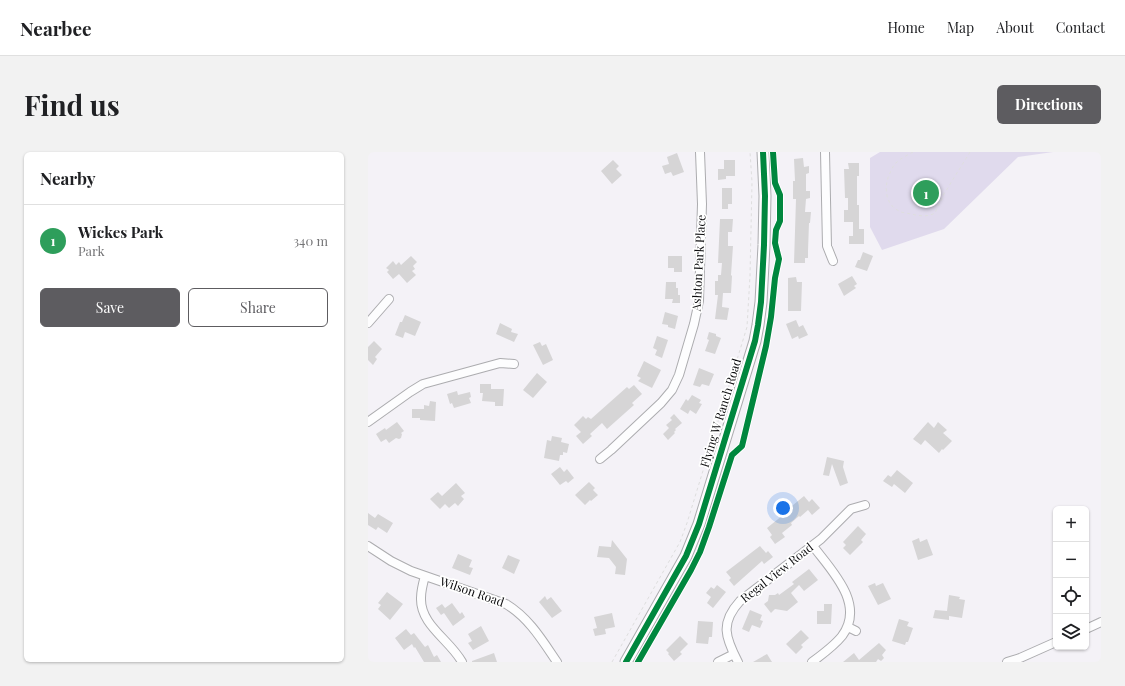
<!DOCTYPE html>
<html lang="en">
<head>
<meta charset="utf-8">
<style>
  body { margin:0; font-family:"Playfair Display",serif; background:#f2f2f2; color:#202124 }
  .controls { position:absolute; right:12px; bottom:12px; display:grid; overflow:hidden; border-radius:6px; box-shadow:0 1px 3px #0004 }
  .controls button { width:36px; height:36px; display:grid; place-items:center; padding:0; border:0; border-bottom:1px solid #e0e0e0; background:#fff; color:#202124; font:20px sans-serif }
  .you { position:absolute; left:415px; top:356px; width:14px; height:14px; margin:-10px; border:3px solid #fff; border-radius:50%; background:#1a73e8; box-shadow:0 0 0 6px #1a73e833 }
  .badge { display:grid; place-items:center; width:26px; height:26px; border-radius:50%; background:#5d5c60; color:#fff; font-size:13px; font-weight:700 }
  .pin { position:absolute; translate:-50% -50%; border:2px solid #fff; box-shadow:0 1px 4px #0006 }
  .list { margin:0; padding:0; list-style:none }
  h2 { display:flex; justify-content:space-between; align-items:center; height:52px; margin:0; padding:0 16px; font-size:17px }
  h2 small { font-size:13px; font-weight:400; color:#757577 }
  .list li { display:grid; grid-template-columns:26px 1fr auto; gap:12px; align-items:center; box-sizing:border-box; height:72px; padding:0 16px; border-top:1px solid #e0e0e0 }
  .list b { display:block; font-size:15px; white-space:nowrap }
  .list p { margin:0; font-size:13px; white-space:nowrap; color:#757577 }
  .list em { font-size:13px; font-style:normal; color:#757577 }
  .actions { display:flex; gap:8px; padding:12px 16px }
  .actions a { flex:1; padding:9px 0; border:1px solid #5d5c60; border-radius:6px; text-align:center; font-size:14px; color:#5d5c60 }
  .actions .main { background:#5d5c60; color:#fff }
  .icon { flex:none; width:22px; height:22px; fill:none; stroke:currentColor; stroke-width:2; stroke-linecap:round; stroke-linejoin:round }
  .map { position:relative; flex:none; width:733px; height:510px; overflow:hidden; border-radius:6px }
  header { display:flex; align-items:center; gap:24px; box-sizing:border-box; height:56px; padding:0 20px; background:#fff; border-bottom:1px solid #e0e0e0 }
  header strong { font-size:19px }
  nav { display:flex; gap:22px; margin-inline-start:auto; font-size:14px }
  .intro { display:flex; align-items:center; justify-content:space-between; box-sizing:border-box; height:96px; padding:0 24px }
  h1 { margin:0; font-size:28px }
  .button { padding:10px 18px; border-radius:6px; background:#5d5c60; color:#fff; font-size:14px; font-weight:700 }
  main { display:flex; gap:24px; padding:0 24px }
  aside { flex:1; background:#fff; border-radius:6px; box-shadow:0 1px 3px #0004 }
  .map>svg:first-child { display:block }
</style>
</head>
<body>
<header>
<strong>Nearbee</strong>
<nav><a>Home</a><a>Map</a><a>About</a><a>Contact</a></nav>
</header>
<div class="intro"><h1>Find us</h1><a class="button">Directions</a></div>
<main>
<aside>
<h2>Nearby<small></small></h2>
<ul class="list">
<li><span class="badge" style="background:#2e9e5b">1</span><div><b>Wickes Park</b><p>Park</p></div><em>340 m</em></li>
</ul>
<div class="actions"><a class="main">Save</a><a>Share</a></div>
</aside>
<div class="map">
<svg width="733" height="510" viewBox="0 0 733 510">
  <rect width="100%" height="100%" fill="#f4f2f7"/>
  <path fill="#e0daed" d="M512 0H685L650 5 576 77 514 98 502 75V6Z"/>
  <path fill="#d6d5d6" d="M309 1 316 20 305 24 303 20 297 22 294 14 301 12 299 5Z
    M435 6 436 15 441 14V21L438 22V39H442V46L438 47 437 60H443L442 71H441L440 99V106H437V111H426L428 47H425V29H427L426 7Z
    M245 8 251 14 248 17 254 23 244 32 233 19Z
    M356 8H367V24H358V27L350 28V17H356Z
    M480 11H491V24H489V53H491V77H496V92H481V84H485V70H476V58H480V46H477L476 17H481Z
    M354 36H364V52H360V57H354Z
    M352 67H365L364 80H360V94H365L363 123 364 124 363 141H355L354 155 361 156 359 168 347 167 350 143H347V129H350V123H353L354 111H350Z
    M495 100 505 104 499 119 487 115 490 108H492Z
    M43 104 49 110 45 114 47 117 44 119 48 123 39 131 31 122 25 127 19 120 21 118 18 116 25 109 28 113 31 110 33 113Z
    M300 104H314V120H306V116H300Z
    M484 124 489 132 486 134 488 136 476 144 470 132Z
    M428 125 429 130H434L433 159H420V126Z
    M298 130H308V136H310V143H312V151H304L305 147H297Z
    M297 160 310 164 307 177 300 175V173L294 172Z
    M37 163 53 170 47 184 37 180 35 186 27 183 32 170H34Z
    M428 168 431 175 435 173 440 183 431 187 430 184 424 187 418 172Z
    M132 171 144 177 143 180 150 182 146 190 128 182Z
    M341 180 348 182V184L353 186 347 202 337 199 341 188 339 187Z
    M289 184 300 188 294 206 287 203 289 198 285 196Z
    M6 189 14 197 7 205 9 207 5 213 0 208V195Z
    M172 190 174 194 178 192 185 208 175 213 165 193Z
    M276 209 293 218 284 236 270 229 273 226 269 224Z
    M331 216 346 222 341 234 334 232 332 235 325 233Z
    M169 221 179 230 165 246 155 238Z
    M112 232H123V237H136L135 254H127V250L114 249 115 241H112Z
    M266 233 274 242 264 251 266 253 239 277 234 271 222 282 224 284 215 292 208 284 213 280 206 273 215 264 218 267 220 265 223 267 259 235 261 237Z
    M89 239 90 243 102 240 103 245 101 246 103 251 86 256 84 251 82 252 79 242Z
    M324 243 333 248 331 251 334 252 328 262 322 258 320 262 312 257 318 247 320 249Z
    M62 249 68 250 67 269 52 268V266H44V257H56V253L61 254Z
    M306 262 314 271 307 277 308 278 306 280 307 281 300 288 295 282 301 276 298 273 304 268 302 266Z
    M29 270 36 279 33 281 34 282 33 286 31 287 28 286 21 291 18 287 13 290 8 282 17 276 18 278Z
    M560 270 566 276 570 270 579 278 575 281 584 289 575 298 574 297 571 301 557 288 553 293 545 287Z
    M184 284 194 286 193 290 201 292 199 301 195 300V303H192L191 309 176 306 179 288 183 289Z
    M459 305 476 309 475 315 480 331 472 334 464 312 461 324 455 323Z
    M192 315 196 320 199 317 206 326 200 331 198 329 192 333 183 322Z
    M529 318 545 331 537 341 526 332 524 335 515 329 520 323 523 325Z
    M221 330 227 336 225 338 230 343 223 349 222 348 217 353 207 343Z
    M88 331 97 341 93 344 96 347 90 354 87 351 81 356 77 352 72 357 62 347 70 340 74 344Z
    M436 344 441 350 444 347 452 356 444 363 440 358 432 365 431 364 423 371 424 373 414 381 417 385 407 392 402 385 404 383 399 376 420 359 419 358Z
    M0 361 7 366 10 362 25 371 19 381 10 375 8 378 0 373Z
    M490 374 498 382 493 388 495 390 482 403 475 396 478 393 475 390Z
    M551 386 552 390 559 387 565 403 550 408 544 389Z
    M244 388 259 407 257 423 247 422 248 415 241 406 229 405 231 394 243 395Z
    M392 394 398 401 400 399 405 405 396 412 394 409 366 434 361 428 363 426 358 420Z
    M90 402 104 408 101 415 105 416 102 423 84 416Z
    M140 403 152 408 146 422 134 416Z
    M441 417 450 428 436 439 431 433 423 441 430 450 419 459 407 457 403 461 396 452 400 449 401 443H407L410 441 411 443 426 432 424 430Z
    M507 431 508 434 515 431 523 447 510 453 500 434Z
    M349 433 358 440 345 456 339 451 343 445 338 441 343 435 346 437Z
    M19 440 35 452 22 468 10 457 13 453 10 451Z
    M581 443 592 445 591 447 597 448 594 466 581 464V468L565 466 567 458 579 459Z
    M177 444 179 448 183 445 194 459 184 466 171 450Z
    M84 451 92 462 94 460 97 465 85 474 76 461 73 463 68 456 74 452 77 456Z
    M456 452H464L463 472H449V459H456Z
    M382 458 394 463 392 468 395 469 392 476 384 473 381 480 374 477Z
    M244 461 247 475 237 477 238 482 227 484 225 477 229 476 226 465Z
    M531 467 541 470 539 474 545 476 540 490H538L537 493 524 489Z
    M330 469 345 470 344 485H341L340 492 328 491Z
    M113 474 121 489 105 498 100 491 104 489 100 482Z
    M38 477 43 483 46 481 57 495 60 493 66 505 69 503 73 510H56L47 495 46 496 44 492 36 498 27 486Z
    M433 478 441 486 433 493 435 495 428 502 418 492Z
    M312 484 320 492 312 500 314 502 306 509 300 502 301 501 298 498Z
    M511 491 518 498 514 503 516 506 513 509 510 507 508 510H475L486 501 491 508Z
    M126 501 129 510H104V509Z
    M399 502 404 510H385Z"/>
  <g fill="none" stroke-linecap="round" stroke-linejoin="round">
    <g stroke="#acacaf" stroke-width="10">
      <path id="street" d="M457 0 459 94 465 109
        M0 171 21 147
        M0 270 42 240 55 232 132 211 146 212
        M232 307 243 298 293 251 304 238 311 223 326 172 331 149 334 52 332 0
        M0 394 23 409 43 419 138 452C161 466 174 488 189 510
        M57 424C55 431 53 438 53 446 52 473 82 488 94 510
        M480 475 488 479
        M718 477 733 470
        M350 510 366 502
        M370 510C357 485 352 471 372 449L453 387 483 357 497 353
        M444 510C455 502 466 494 474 484 498 452 463 418 445 394
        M639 510 652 506 688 490"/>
    </g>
    <g stroke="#acacaf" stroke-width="13">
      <path id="secondary" d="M258 510 318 404 331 372 387 189 390 173 393 150 396 93 397 44 395 0"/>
    </g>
    <path stroke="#dedede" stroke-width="1" stroke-dasharray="3 3" stroke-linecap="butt" d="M545 0C540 3 533 6 529 10 525 13 523 19 521 23 516 36 517 52 531 59 534 61 539 61 543 62 551 64 560 65 567 61L576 42 602 0
      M244 510 312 390 319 371 379 175 382 124 384 30 382 0"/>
    <use href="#street" stroke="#fdfdfe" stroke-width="8"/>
    <use href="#secondary" stroke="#fdfdfe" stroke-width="11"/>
    <g stroke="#fff" stroke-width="8">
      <path id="cycleway" d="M258 510 318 404 331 372 387 189 390 173 393 150 396 93 397 44 395 0
        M270 510 323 418 332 400 341 375 364 303 374 294 398 194 403 165 407 126 411 107 407 91 408 78 412 69V43L407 31 405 0"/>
    </g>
    <use href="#cycleway" stroke="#00873e" stroke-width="6"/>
  </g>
  <g text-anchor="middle" stroke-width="3.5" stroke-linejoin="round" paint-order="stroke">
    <g font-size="12" fill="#0c0c0e" stroke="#fff">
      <text transform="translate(331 111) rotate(-87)" y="4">Ashton Park Place</text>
      <text transform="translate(353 261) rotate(-73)" y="4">Flying W Ranch Road</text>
      <text transform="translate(409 421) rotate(-38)" y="4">Regal View Road</text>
      <text transform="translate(104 440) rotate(19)" y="4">Wilson Road</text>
    </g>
  </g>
</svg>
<div class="controls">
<button>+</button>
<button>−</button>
<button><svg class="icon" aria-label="locate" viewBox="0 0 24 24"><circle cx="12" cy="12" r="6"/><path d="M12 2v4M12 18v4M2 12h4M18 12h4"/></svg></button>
<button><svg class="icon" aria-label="layers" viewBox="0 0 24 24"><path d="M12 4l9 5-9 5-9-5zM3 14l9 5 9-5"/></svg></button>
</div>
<div class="you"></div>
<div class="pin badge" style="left:558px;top:41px;background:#2e9e5b">1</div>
</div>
</main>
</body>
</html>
